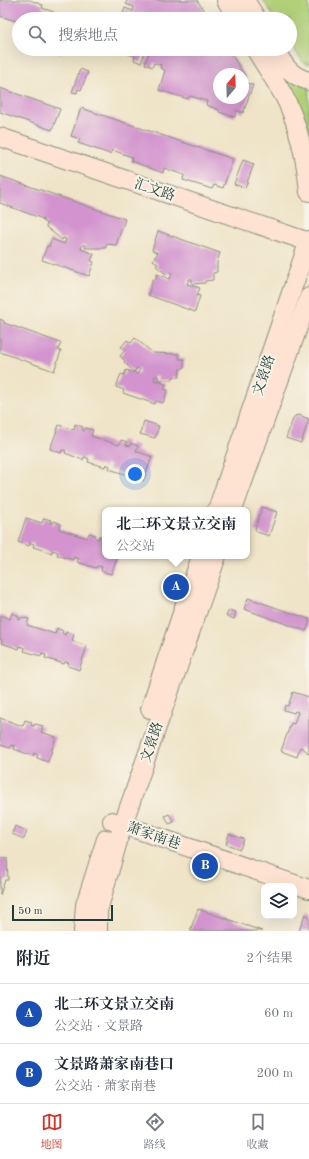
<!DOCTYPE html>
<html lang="zh">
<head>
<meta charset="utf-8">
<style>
  body { margin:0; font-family:"Old Standard TT","Noto Serif SC",serif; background:#f2f2f3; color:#1f2937 }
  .controls { position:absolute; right:12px; bottom:12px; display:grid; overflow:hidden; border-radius:8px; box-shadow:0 4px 16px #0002 }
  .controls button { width:36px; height:36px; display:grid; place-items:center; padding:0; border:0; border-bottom:1px solid #e0e1e3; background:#fff; color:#1f2937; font:20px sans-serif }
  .compass { position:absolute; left:213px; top:68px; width:36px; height:36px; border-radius:50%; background:#fff; box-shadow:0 4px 16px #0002; rotate:19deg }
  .scale { position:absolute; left:12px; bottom:10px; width:101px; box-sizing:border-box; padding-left:4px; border:2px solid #1f3d34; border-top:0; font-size:11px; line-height:14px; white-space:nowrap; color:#1f3d34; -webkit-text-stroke:3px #f7f3e8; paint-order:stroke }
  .you { position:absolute; left:135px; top:474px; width:14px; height:14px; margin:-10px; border:3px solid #fff; border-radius:50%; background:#1a73e8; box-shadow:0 0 0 6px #1a73e833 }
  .badge { display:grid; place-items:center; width:26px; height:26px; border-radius:50%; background:#d93025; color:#fff; font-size:13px; font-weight:700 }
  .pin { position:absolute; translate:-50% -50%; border:2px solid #fff; box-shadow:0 1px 4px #0006 }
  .popup { position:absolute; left:102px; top:507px; width:148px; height:52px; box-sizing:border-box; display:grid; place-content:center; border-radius:8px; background:#fff; filter:drop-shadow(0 1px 3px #0005); font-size:13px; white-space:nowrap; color:#747a83 }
  .popup b { font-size:15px; color:#1f2937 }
  .popup::after { content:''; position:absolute; left:50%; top:100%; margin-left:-8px; border:8px solid transparent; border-top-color:#fff }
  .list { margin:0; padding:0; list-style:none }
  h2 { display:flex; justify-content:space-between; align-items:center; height:52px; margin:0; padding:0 16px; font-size:17px }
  h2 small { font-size:13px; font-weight:400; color:#747a83 }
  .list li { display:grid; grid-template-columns:26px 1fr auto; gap:12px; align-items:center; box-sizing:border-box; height:60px; padding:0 16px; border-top:1px solid #e0e1e3 }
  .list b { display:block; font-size:15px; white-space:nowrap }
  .list p { margin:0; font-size:13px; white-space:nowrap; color:#747a83 }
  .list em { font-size:13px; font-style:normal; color:#747a83 }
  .icon { flex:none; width:22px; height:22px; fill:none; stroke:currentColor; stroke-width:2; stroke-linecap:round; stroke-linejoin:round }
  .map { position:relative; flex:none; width:309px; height:931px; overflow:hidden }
  .search { position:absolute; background:#fff; box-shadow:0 4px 16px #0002; left:12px; right:12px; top:12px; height:44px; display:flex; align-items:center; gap:10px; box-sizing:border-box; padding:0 14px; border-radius:22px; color:#747a83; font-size:15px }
  .sheet { height:172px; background:#fff }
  nav { display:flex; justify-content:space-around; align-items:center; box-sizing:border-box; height:56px; border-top:1px solid #e0e1e3; background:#fff; font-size:11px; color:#747a83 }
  nav a { display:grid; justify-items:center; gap:2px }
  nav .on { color:#d93025 }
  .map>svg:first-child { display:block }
</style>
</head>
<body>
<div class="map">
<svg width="309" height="931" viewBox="0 0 309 931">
  <rect width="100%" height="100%" fill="#f7f3e8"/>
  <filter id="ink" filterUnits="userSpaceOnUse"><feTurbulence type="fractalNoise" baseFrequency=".025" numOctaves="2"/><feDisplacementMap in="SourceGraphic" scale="8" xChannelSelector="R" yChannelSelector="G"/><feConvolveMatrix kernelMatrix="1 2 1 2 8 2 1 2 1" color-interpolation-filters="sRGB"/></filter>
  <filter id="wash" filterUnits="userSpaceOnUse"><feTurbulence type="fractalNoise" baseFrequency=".012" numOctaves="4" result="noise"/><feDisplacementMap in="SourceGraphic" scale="16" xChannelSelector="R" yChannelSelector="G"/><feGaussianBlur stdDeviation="0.9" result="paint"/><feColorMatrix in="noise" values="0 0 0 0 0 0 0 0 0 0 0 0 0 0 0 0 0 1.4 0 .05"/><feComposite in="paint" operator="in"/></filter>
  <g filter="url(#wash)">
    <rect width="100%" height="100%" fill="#efe4c7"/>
    <path fill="#b1d078" stroke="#688656" d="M263 0H309V65L303 62 290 44V19H275Z
      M274 64 309 89V143Z"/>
    <g id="blocks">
      <path fill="#d293ce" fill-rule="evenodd" d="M0 0H30L43 5 42 8 73 19H19V22L0 16Z
        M127 0H197L209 19H121L125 8 133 11 134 7 126 4Z
        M47 49H63L61 54Z
        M130 49H228L246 77 244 82 253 85 243 113 237 110 235 117 219 112V110L206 105 207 101 190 96 188 99 159 90 165 70 160 68 161 65 154 63 152 67 145 64 149 52 145 51 141 63 134 60 135 56 128 54ZM219 74H243V98H219Z
        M80 69 88 72 81 90 78 89 77 93 72 92Z
        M0 88 60 109 52 130 0 112Z
        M81 108 233 159 223 188 214 185 212 189 183 180 184 175 164 168 163 173 131 161 132 157 112 150 110 154 78 143 80 139 71 136Z
        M243 160 254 164 245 188 234 184Z
        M0 176 125 219 116 245 106 244V248H85L86 245H82L81 249 94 254 91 261 94 262 89 276 42 260 47 246 49 247 51 239 64 244 66 239 63 238 62 240 46 227 47 224 42 220 43 219 0 203Z
        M158 231 220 253 217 262V272L213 273V280L205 281V283L192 284V279H189L187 284 200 288 197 295 200 296 195 312 148 295 153 279 155 280 157 274 170 279 172 273 170 272 167 275 156 266 158 264 153 260 158 253 152 250Z
        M0 319 4 321V323L61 343 58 350 61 351 54 371 0 352Z
        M135 338 153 353 179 354V359H184V368L180 369 179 377H173L172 380H158V376H155L154 380 166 384 164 389 168 390 163 403 156 401 155 404 123 393 124 390 116 387 121 374 124 375 126 370 138 374 140 369 137 368 134 372 124 362 125 361 120 356 125 350 121 347 127 340 131 343Z
        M299 415 309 419 301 443 286 438 293 419 295 416Z
        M144 421 159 426 155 438 140 434Z
        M75 424 83 427 82 430 84 431 85 428 93 430 91 436 119 445 121 440 127 442 126 445 130 446 131 443 138 446 136 451 152 457 143 481 132 477 134 474 129 472 128 475 109 469 110 466 106 464 105 467 88 462 89 459 84 457 83 460 65 453 66 451 62 450 61 453 50 449 59 425 74 430Z
        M262 507 277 512 269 536 257 532 255 529Z
        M26 518 42 523 44 518 51 520 50 523 53 524 54 521 61 524 59 529 87 538 89 533 96 535 95 538 98 539 99 536 105 538V556H118L111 574 101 571 102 567 97 566 96 568 77 562 79 559 74 557 73 560 57 555 58 552 52 550V553L33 547 34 544 30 543 29 546 18 542Z
        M248 598 309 619V624L306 631 244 609Z
        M229 610 236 612 234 619 226 616Z
        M12 613 19 616 18 619 20 620 21 617 29 619 27 625 55 634 57 628 63 631 62 633 65 635 66 632 74 634 72 641 87 646 79 670 68 666 69 663 65 662 64 664 45 658 46 655 42 653 41 656 24 651 25 648 20 646 19 649 1 643 2 640 0 639V615L10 619Z
        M293 692 309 697V754L304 749 300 747 297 757 281 751 291 723 294 724 298 712 295 711 294 713 284 710 285 705 288 706Z
        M0 718 23 726 25 720 32 722 31 725 34 726 35 724 43 726 41 732 56 737 48 762 37 758 38 755 34 753 33 756 14 749 15 746 11 745 10 748 0 745Z
        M169 814 174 822 169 824 165 816Z
        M15 826 27 831 24 839 12 834Z
        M229 834 244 839 240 849 226 844Z
        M0 858H7L8 880H5L0 895Z
        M198 909 262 931H190Z
        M305 914 309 916V927L308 931H299Z"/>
    </g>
  </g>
  <g filter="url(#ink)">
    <use href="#blocks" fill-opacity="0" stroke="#87907e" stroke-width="1"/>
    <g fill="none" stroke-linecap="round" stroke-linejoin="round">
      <g stroke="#87907e" stroke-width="20">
        <path id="secondary" d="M226 0 237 19
          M245 0 257 19
          M255 49C266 67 278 84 287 102 300 130 306 162 309 192
          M275 49C284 65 290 76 309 81
          M0 137 309 242
          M217 510 309 240
          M233 510 309 297
          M150 709 201 556
          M112 821 309 889
          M83 931 85 905 106 839
          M98 931V911L123 824 217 556"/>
      </g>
      <use href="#secondary" stroke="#fee3d2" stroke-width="18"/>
    </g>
  </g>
  <g text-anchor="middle" stroke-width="4" stroke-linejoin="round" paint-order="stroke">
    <g font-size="14" fill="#1f3d34" stroke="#f7f3e8">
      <text transform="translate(155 189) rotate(19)" y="5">汇文路</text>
      <text transform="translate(263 375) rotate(-71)" y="5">文景路</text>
      <text transform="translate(151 742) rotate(-71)" y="5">文景路</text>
      <text transform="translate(154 835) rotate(19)" y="5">萧家南巷</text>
    </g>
  </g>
</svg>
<div class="controls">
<button><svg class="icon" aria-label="layers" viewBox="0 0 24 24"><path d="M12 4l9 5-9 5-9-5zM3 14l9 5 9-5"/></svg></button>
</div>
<svg class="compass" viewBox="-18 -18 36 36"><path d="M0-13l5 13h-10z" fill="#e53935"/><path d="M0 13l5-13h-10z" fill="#747a83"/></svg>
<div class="scale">50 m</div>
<div class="you"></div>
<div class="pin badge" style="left:176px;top:587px;background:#1a4fb4">A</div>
<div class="popup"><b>北二环文景立交南</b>公交站</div>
<div class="pin badge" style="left:205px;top:866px;background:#1a4fb4">B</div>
<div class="search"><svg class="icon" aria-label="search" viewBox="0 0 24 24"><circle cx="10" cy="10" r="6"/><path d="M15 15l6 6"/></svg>搜索地点</div>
</div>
<section class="sheet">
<h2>附近<small>2个结果</small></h2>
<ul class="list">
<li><span class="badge" style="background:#1a4fb4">A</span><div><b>北二环文景立交南</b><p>公交站 · 文景路</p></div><em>60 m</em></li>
<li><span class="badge" style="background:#1a4fb4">B</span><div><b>文景路萧家南巷口</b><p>公交站 · 萧家南巷</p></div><em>200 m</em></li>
</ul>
</section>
<nav>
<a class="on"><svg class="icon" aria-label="map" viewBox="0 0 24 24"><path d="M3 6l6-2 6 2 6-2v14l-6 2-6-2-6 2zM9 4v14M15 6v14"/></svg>地图</a>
<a><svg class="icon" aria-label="directions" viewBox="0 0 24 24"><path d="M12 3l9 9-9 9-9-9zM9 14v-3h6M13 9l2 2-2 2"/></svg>路线</a>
<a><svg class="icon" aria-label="saved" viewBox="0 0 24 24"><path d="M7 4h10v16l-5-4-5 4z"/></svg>收藏</a>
</nav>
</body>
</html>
